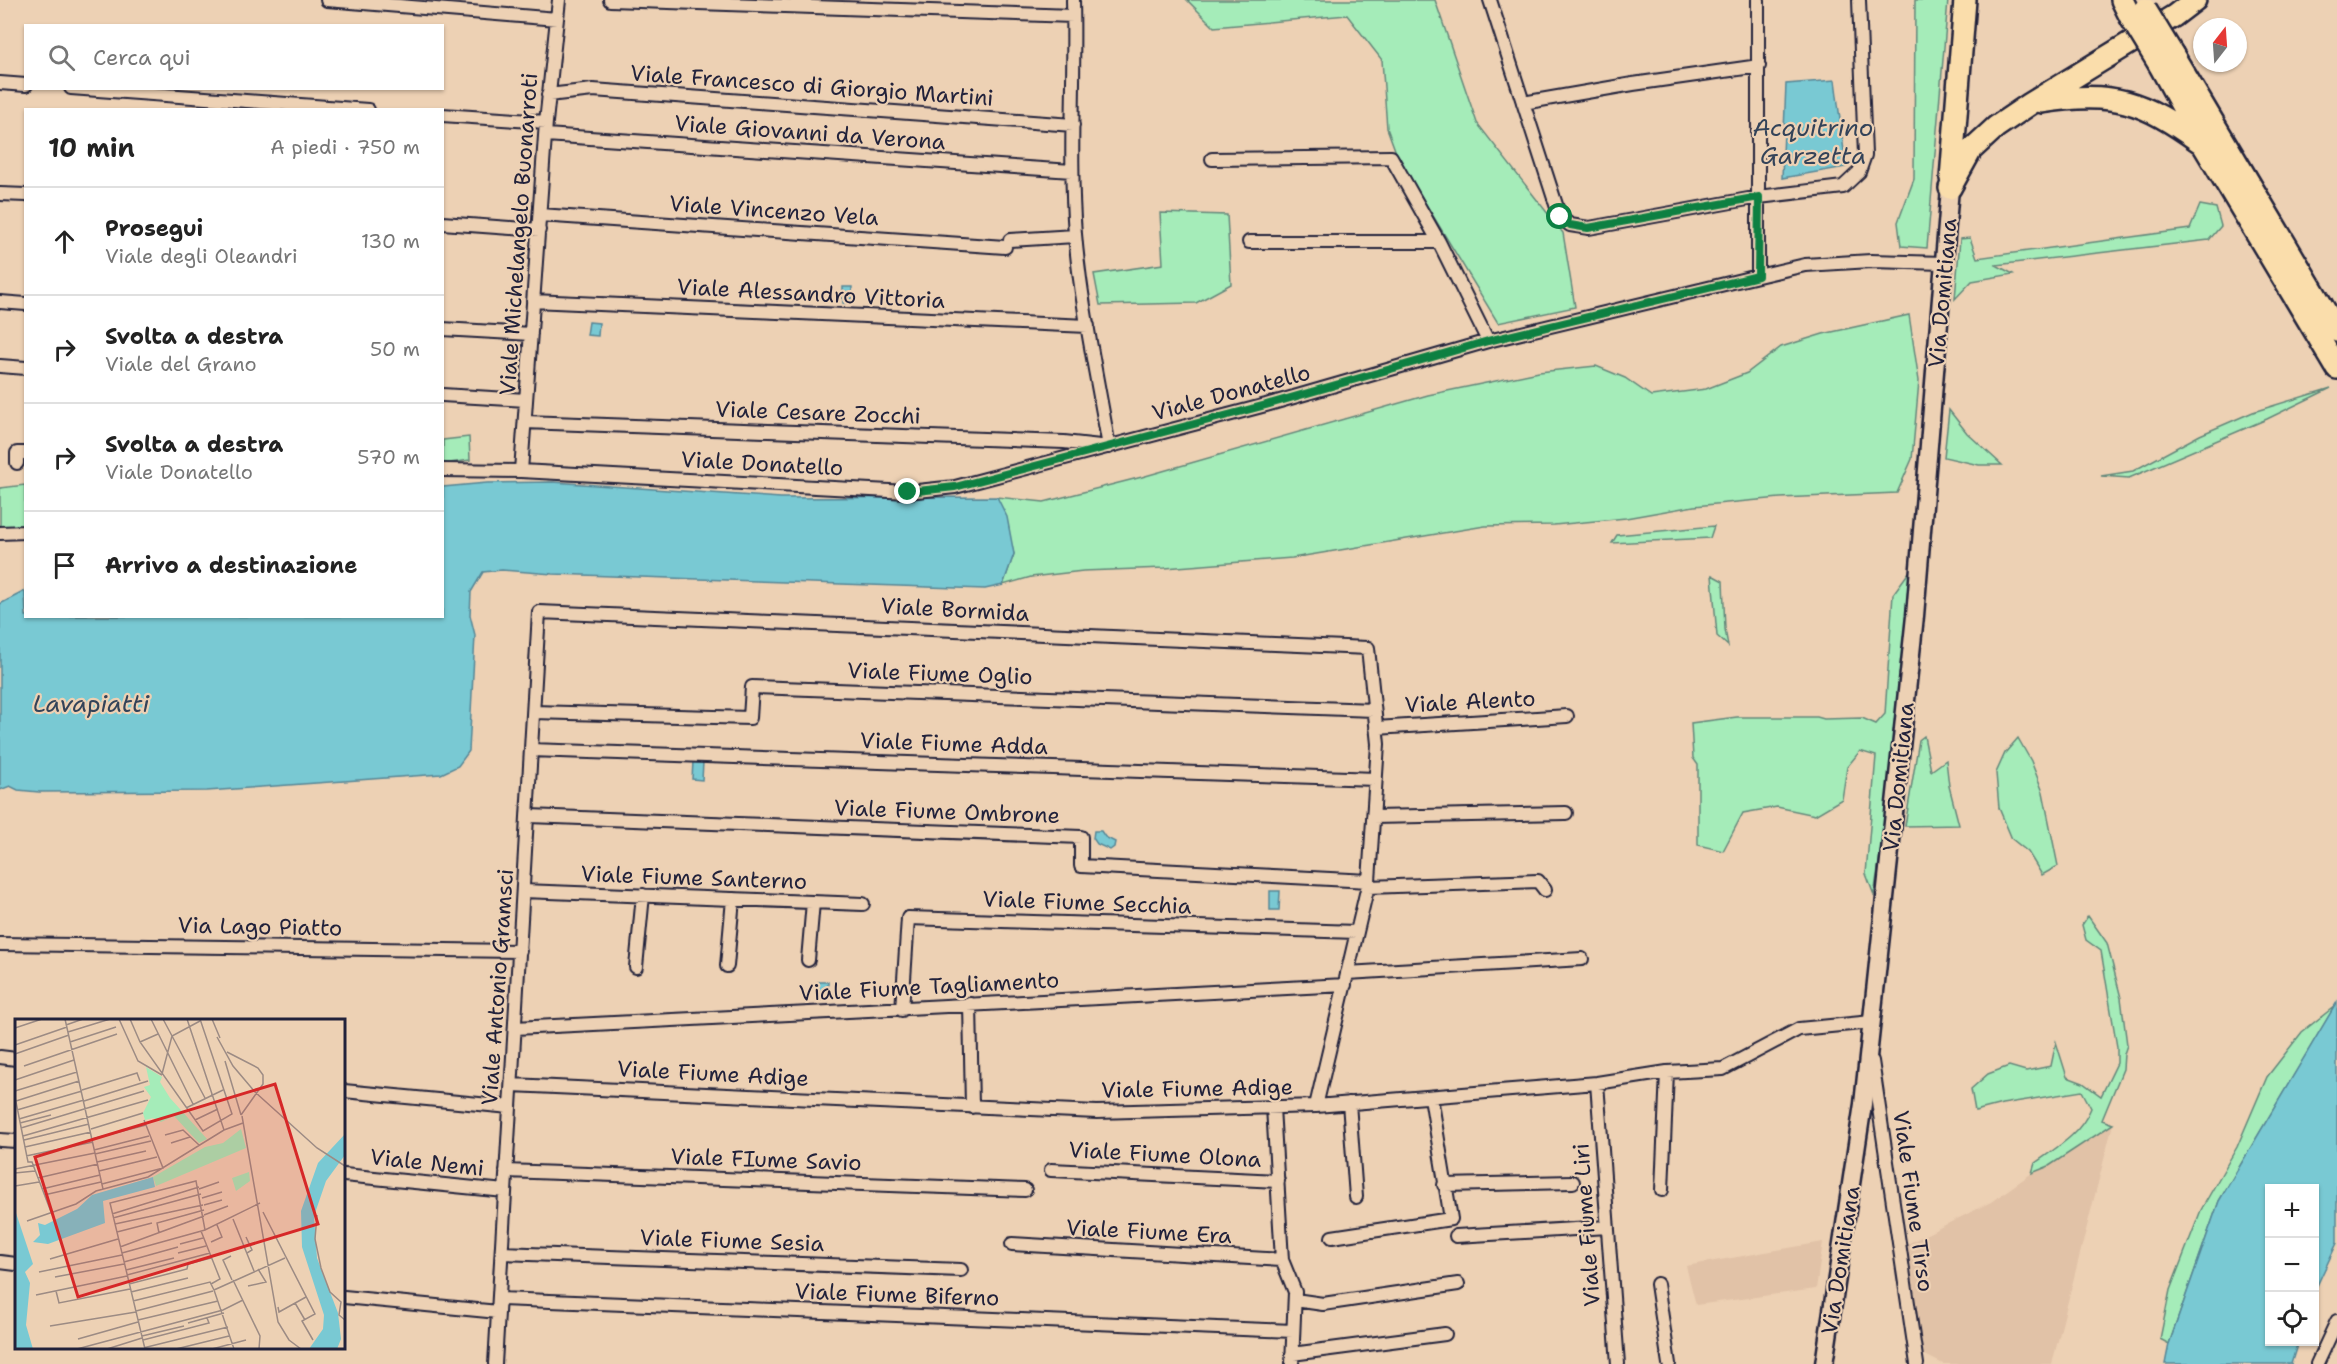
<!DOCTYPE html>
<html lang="it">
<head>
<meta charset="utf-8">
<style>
  body { margin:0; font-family:"Shantell Sans",sans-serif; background:#f2f2f2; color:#222 }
  .controls { position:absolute; right:18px; bottom:18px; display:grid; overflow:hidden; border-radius:0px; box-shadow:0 2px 4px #0004 }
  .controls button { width:54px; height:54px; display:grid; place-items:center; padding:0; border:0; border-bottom:2px solid #e0e0e0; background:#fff; color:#222; font:30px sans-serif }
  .compass { position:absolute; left:2193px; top:18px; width:54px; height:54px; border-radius:50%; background:#fff; box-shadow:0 2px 4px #0004; rotate:17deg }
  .stop { position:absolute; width:18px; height:18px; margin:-14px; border:4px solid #0b8043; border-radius:50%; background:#fff }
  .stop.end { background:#0b8043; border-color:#fff; box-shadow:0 2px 6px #0008 }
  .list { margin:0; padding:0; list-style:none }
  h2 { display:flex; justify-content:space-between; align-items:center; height:78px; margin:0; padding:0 24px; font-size:26px }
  h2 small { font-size:20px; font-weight:400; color:#767676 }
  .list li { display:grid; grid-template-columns:39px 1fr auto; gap:18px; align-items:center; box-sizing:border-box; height:108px; padding:0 24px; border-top:2px solid #e0e0e0 }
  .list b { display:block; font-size:22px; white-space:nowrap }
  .list p { margin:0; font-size:20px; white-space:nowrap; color:#767676 }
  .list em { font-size:20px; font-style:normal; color:#767676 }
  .icon { flex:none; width:33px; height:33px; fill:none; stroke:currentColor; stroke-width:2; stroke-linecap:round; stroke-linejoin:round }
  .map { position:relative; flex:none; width:2337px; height:1364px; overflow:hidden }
  .search { position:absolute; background:#fff; box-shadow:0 2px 4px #0004; left:24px; top:24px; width:420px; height:66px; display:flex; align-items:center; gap:15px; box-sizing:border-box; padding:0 21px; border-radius:0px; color:#767676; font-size:22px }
  .panel { position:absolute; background:#fff; box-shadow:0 2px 4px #0004; left:24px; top:108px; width:420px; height:510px; border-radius:0px }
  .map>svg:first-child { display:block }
</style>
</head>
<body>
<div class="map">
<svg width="2337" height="1364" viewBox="0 0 2337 1364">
  <rect width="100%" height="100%" fill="#edd1b4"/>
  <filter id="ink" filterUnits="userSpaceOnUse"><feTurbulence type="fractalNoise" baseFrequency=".0167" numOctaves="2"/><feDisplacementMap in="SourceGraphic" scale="12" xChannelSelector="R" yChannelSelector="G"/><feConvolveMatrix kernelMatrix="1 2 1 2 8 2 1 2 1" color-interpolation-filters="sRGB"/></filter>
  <g filter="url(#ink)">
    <path fill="#e1c2a7" d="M2113 1124 2052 1364H1943L1923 1354 1907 1244 1991 1202 2032 1173 2049 1166Z
      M1823 1242 1816 1289 1696 1305 1686 1266Z"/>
    <path fill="#a5ecb9" stroke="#64877a" stroke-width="1.5" d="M1187 0H1435L1477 123 1563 233 1575 307 1498 323 1398 158 1387 128 1382 60 1347 15 1214 27Z
      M1915 0H1948L1927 248 1901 246 1898 222 1914 179Z
      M2200 205 2216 208 2221 226 2209 240 1996 265 2013 274 1972 281 1955 299 1960 239 1970 238 1977 258 2190 229Z
      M1160 213 1227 215 1231 284 1196 303 1100 305 1094 274 1163 264Z
      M1909 315 1919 381 1912 459 1897 493 1780 498 1694 506 1626 518 1554 525 1485 526 1292 558 1165 568 1083 571 1031 577 1003 585 1014 554 997 497 1044 502 1142 477 1428 395 1539 372 1596 366 1625 378 1651 396 1706 389 1747 373 1781 347 1823 334Z
      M2331 388 2267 419 2129 478 2101 476 2133 471 2200 435 2253 412Z
      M1949 410 1967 433 2002 465H1979L1944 457Z
      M469 437 470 460 443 464V440Z
      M25 485V526L0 527V488Z
      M1714 526 1710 538 1612 543 1617 535Z
      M1912 568 1891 782 1874 895 1866 874 1876 756 1860 751 1847 767 1842 799 1815 815 1777 807 1743 813 1723 851 1698 845V765L1693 758 1691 723 1737 717H1817L1824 719 1862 718 1876 724 1885 714 1893 594Z
      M1712 575 1723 581 1725 629 1728 646 1717 636Z
      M1924 736 1931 771 1946 760 1949 786 1959 825 1905 826 1919 740Z
      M2018 738 2031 761 2043 792 2058 866 2042 875 2028 852 2012 839 1999 808 1996 773 2005 753Z
      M2088 916 2107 943 2121 998 2127 1045 2124 1054 2123 1069 2102 1120 2113 1124 2049 1166 2032 1173 2035 1163C2056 1148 2081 1134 2091 1108L2082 1091 2002 1104 1975 1111 1971 1089 1988 1074 2009 1066 2026 1071 2051 1066 2056 1042 2067 1077 2083 1083 2101 1096 2117 1063V1047L2101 951 2086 940 2082 925Z
      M2335 1006 2219 1201 2169 1344 2160 1339 2170 1290 2201 1210 2237 1147 2267 1077 2302 1032Z"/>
    <path fill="#79c9d3" stroke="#568696" stroke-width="1.5" d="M1835 80 1846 167 1782 178 1786 84Z
      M843 287H852L851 303H843Z
      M589 322 599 323 598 336 587 335Z
      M553 482 781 498 997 497 1007 517 1014 554 1003 585 985 589 553 574 502 570 483 572 471 592 470 615 475 635 469 751 458 766 441 774 207 791 39 792 18 790 10 786 0 790V604L25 591 26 616H442L443 487 487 483Z
      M693 762H703L702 780 692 779Z
      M1094 831H1101L1105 837 1115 842 1114 847 1110 850 1097 844 1093 838Z
      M1270 891H1280L1279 910H1270Z
      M818 982H828V1000H817Z
      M2337 1002V1243L2315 1290 2314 1188H2270V1342H2298L2291 1364H2165L2169 1344 2219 1201Z"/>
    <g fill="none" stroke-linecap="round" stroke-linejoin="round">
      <g stroke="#22223b" stroke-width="16">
        <path id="street" d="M327 0 557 19
          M610 0 1073 16
          M1490 0 1560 217 1570 225 1589 228 1759 197 1843 187 1859 172 1865 155 1859 0
          M1758 0V276
          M0 83 26 85
          M71 88 368 110
          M548 95 593 90 1073 125
          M1523 103 1633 84 1759 66
          M442 115 546 122
          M546 135 1072 171
          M1212 159 1391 157 1439 242 1488 341
          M0 194 26 195
          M540 215 1005 247
          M442 223 539 230
          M1010 240 1075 236
          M1249 242H1439
          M533 301 1088 326
          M0 302 26 304
          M442 329 531 334
          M0 366 26 368
          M442 395 526 400
          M525 422 1064 442 1109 447C1097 376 1081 305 1075 234 1069 156 1075 78 1073 0
          M17 463V453H26
          M442 470 521 471 908 492 955 487 1266 405 1488 341 1758 276 1805 265 1871 261 1944 263
          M521 471 546 122 559 0
          M0 533 26 532
          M534 712 750 718 752 687 1374 710
          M1376 728 1567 716
          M531 750 1376 779
          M529 816 1081 837V866L1369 881
          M1373 817 1566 813
          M1368 887 1538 881 1545 890
          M523 891 863 904
          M0 944 520 951
          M808 960 813 902
          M727 966 733 899
          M636 967 643 895
          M1347 973 1582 959
          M970 1004 972 1107
          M902 1010 908 918 1357 932
          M515 1028C792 1015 1068 999 1345 985
          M0 1057 16 1059
          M1872 1061 1917 1364
          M1597 1083 1618 1364
          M512 1085 1097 1112 1316 1106 1597 1083 1667 1072 1723 1069 1799 1029 1872 1022
          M344 1091 510 1107
          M1349 1103 1356 1197
          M1273 1107 1282 1260 1295 1292 1292 1364
          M0 1140 16 1141
          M1051 1170 1278 1181
          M506 1171 1025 1190
          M344 1175 505 1191
          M1444 1185 1573 1182
          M1662 1190 1667 1072
          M1456 1236 1608 1227
          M1332 1237 1451 1219 1431 1097
          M1012 1244 1282 1260
          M502 1253 961 1270
          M0 1262 16 1264
          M1657 1284 1669 1364
          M344 1297 498 1312
          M499 1299 1293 1331
          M1295 1300 1323 1304 1458 1284
          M1292 1354 1445 1334
          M495 1364 539 612 1368 648 1378 744 1369 881 1316 1106
          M2317 1364 2337 1321"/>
      </g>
      <g stroke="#22223b" stroke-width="21">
        <path id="secondary" d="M1824 1364 1863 1104 1915 616 1950 188"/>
      </g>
      <g stroke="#22223b" stroke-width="26">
        <path id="highway" d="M2122 0 2131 18
          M2173 55 2337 331
          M2159 64 2204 146 2337 368
          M2042 102C2113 90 2143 101 2200 142
          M1951 179 1965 0
          M1950 188 1971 150 1996 127 2030 104 2174 16 2195 0"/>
      </g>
      <use href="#street" stroke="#edd1b4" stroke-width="12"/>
      <use href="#secondary" stroke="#edd1b4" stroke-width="16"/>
      <use href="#highway" stroke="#faddab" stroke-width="21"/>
      <g stroke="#22223b" stroke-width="26" stroke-linecap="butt">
        <path id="highway-bridge" d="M2145 9 2173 55
          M2131 18 2159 64"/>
      </g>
      <use href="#highway-bridge" stroke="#faddab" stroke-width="21"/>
    </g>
  </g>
  <g fill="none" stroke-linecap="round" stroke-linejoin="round" filter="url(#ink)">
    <path stroke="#0b8043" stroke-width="8" d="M908 492 955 487 1266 405 1488 341 1758 276 1759 197 1588 228 1570 225 1560 217"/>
  </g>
  <g text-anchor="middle" stroke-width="4.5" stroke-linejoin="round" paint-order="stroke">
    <g font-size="22" fill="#22223b" stroke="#edd1b4">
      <text transform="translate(812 85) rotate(4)" y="8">Viale Francesco di Giorgio Martini</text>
      <text transform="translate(810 132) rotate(4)" y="8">Viale Giovanni da Verona</text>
      <text transform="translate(774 210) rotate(4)" y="8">Viale Vincenzo Vela</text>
      <text transform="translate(518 234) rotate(-86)" y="8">Viale Michelangelo Buonarroti</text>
      <text transform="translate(811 293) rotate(3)" y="8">Viale Alessandro Vittoria</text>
      <text transform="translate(1942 293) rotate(-85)" y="8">Via Domitiana</text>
      <text transform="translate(1231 392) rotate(-15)" y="8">Viale Donatello</text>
      <text transform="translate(818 412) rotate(2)" y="8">Viale Cesare Zocchi</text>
      <text transform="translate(762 463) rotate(3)" y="8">Viale Donatello</text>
      <text transform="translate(955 609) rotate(3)" y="8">Viale Bormida</text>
      <text transform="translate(940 673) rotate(2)" y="8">Viale Fiume Oglio</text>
      <text transform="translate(1470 701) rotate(-3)" y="8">Viale Alento</text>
      <text transform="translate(954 743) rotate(2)" y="8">Viale Fiume Adda</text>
      <text transform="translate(1898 777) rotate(-84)" y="8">Via Domitiana</text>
      <text transform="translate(947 811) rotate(2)" y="8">Viale Fiume Ombrone</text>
      <text transform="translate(694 877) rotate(2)" y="8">Viale Fiume Santerno</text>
      <text transform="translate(1087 902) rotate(2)" y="8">Viale Fiume Secchia</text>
      <text transform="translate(260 926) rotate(1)" y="8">Via Lago Piatto</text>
      <text transform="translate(929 986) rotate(-3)" y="8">Viale Fiume Tagliamento</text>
      <text transform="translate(497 987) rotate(-86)" y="8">Viale Antonio Gramsci</text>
      <text transform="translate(713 1073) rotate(3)" y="8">Viale Fiume Adige</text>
      <text transform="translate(1197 1088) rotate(-1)" y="8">Viale Fiume Adige</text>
      <text transform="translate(1165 1154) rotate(3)" y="8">Viale Fiume Olona</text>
      <text transform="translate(766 1159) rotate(2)" y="8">Viale FIume Savio</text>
      <text transform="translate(427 1162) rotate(6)" y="8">Viale Nemi</text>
      <text transform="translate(1914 1201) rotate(82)" y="8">Viale Fiume Tirso</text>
      <text transform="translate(1586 1225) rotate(-94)" y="8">Viale Fiume Liri</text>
      <text transform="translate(1149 1231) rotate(3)" y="8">Viale Fiume Era</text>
      <text transform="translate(732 1240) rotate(2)" y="8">Viale Fiume Sesia</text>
      <text transform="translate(1840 1260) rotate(-81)" y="8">Via Domitiana</text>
      <text transform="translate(897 1294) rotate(2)" y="8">Viale Fiume Biferno</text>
    </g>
    <g font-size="24" font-style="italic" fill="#334359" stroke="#edd1b4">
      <text x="1813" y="136">Acquitrino<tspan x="1813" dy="28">Garzetta</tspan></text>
      <text x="91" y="712">Lavapiatti</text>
    </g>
  </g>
  <g transform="translate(15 1019)">
    <rect width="330" height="330" fill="#edd1b4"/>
    <path d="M131 48 147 58 145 63 155 79 192 120 184 124 159 97 146 103 138 99 130 101 128 94 136 78 129 68 135 66ZM226 110 231 129 141 167 138 158 190 128 208 124ZM234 153 235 162 221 172 217 159Z" fill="#a5ecb9"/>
    <path d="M330 115V136L311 162 299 197 302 239 323 294 326 320 322 330H294L308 310 309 296 287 228 286 192 303 144ZM138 158 140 168 88 182 90 204 33 225 18 223 25 216 23 204 30 206 62 190 77 176ZM0 191 18 245 10 253 15 264 11 306 18 330H0Z" fill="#79c9d3"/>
    <path fill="none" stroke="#9c8b84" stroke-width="1.5" d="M50 0 88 170M104 0 123 42 147 56M115 0 125 23 188 112 217 95 185 0M136 0 178 85M148 0 190 79M172 0 209 111M197 0 205 19M51 6 68 0M0 9 27 0M53 13 95 0M202 18 218 47 240 73 302 129 330 147M55 23 101 8M125 23 143 15M0 26 52 8M212 33 243 49 248 56V65L226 96M0 35 54 16M210 42 226 96M9 47 102 15M147 55 157 17 185 2M0 61 59 41M67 71 122 54 125 62M0 72 62 53M0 78 13 143H17L36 193M1 82 64 62M69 82 133 62M171 89 208 71M2 91 67 72M227 97 263 303 274 321 286 330M4 100 69 81M180 101 203 90M5 104 36 96M6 109 129 72M76 110 128 94M150 116 168 111 184 126M8 117 133 81M77 120 131 106M9 121 74 105M156 124 175 118M10 128 76 113M79 131 134 117M80 135 136 122M11 137 78 123M82 143 131 132M0 150 80 134M84 152 142 138M0 154 20 152M23 159 83 145M87 165 148 149 129 101M0 167 24 163M27 170 85 156M184 170 204 163M29 176 86 163M187 179 207 173M189 186 207 181M248 193 300 295 287 302 298 321M97 195 184 168M189 196 213 187M302 196 300 220 306 249 315 273 326 283 324 296 330 301M98 199 186 175M218 200 239 252M12 202 61 185 81 172 133 158 209 111 228 104M100 205 188 186M186 212 205 260 196 265M102 213 137 204M144 214 142 204 189 191M231 218 237 231 232 234M196 223 207 218 202 206M165 225 188 219M105 228 189 197M107 234 190 211 245 184M163 234 191 227M216 237 208 241 217 261M35 240 103 220M109 243 163 228M111 251 159 239M24 253 107 236M112 256 195 234M40 258 109 245M218 261 245 317 244 330M114 265 172 250 173 245 196 239M233 267 251 263 243 250M41 272 44 284 115 270M116 273 173 259M21 276 112 257M118 282 195 263 199 271M280 284 290 301M263 288 264 293 291 278M121 292 198 272M123 301 203 282M173 304 209 294M35 307 121 293M127 317 169 307M63 320 123 303M128 321 194 304 192 299M62 330 208 291 228 281M92 330 127 319M124 330 213 308M130 330 95 184 181 162 190 211M161 330 214 317M197 330 231 321M219 330 199 271 270 239"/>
    <path fill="#d62828" fill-opacity="0.15" stroke="#d62828" stroke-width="3" d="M260 65 303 205 63 278 20 138Z"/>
    <rect width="330" height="330" fill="none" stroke="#22223b" stroke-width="3"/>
  </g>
</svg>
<div class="controls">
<button>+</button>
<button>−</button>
<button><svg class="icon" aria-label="locate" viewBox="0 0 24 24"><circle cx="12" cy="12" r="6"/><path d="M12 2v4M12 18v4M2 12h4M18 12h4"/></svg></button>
</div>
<svg class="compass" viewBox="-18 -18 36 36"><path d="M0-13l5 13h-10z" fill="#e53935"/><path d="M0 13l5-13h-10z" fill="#767676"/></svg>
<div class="stop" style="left:1560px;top:217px"></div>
<div class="stop end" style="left:908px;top:492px"></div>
<div class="search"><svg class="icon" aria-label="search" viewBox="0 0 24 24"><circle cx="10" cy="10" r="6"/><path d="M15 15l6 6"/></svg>Cerca qui</div>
<section class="panel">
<h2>10 min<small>A piedi · 750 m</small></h2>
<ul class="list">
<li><svg class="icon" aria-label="ahead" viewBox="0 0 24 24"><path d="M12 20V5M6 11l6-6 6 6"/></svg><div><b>Prosegui</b><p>Viale degli Oleandri</p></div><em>130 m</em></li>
<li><svg class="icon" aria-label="right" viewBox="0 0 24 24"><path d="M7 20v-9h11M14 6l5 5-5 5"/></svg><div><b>Svolta a destra</b><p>Viale del Grano</p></div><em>50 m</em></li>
<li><svg class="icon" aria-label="right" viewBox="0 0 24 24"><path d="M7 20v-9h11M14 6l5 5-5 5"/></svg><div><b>Svolta a destra</b><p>Viale Donatello</p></div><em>570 m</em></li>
<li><svg class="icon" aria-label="arrive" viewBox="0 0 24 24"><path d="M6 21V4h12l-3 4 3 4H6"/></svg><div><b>Arrivo a destinazione</b></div></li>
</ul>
</section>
</div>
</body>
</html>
